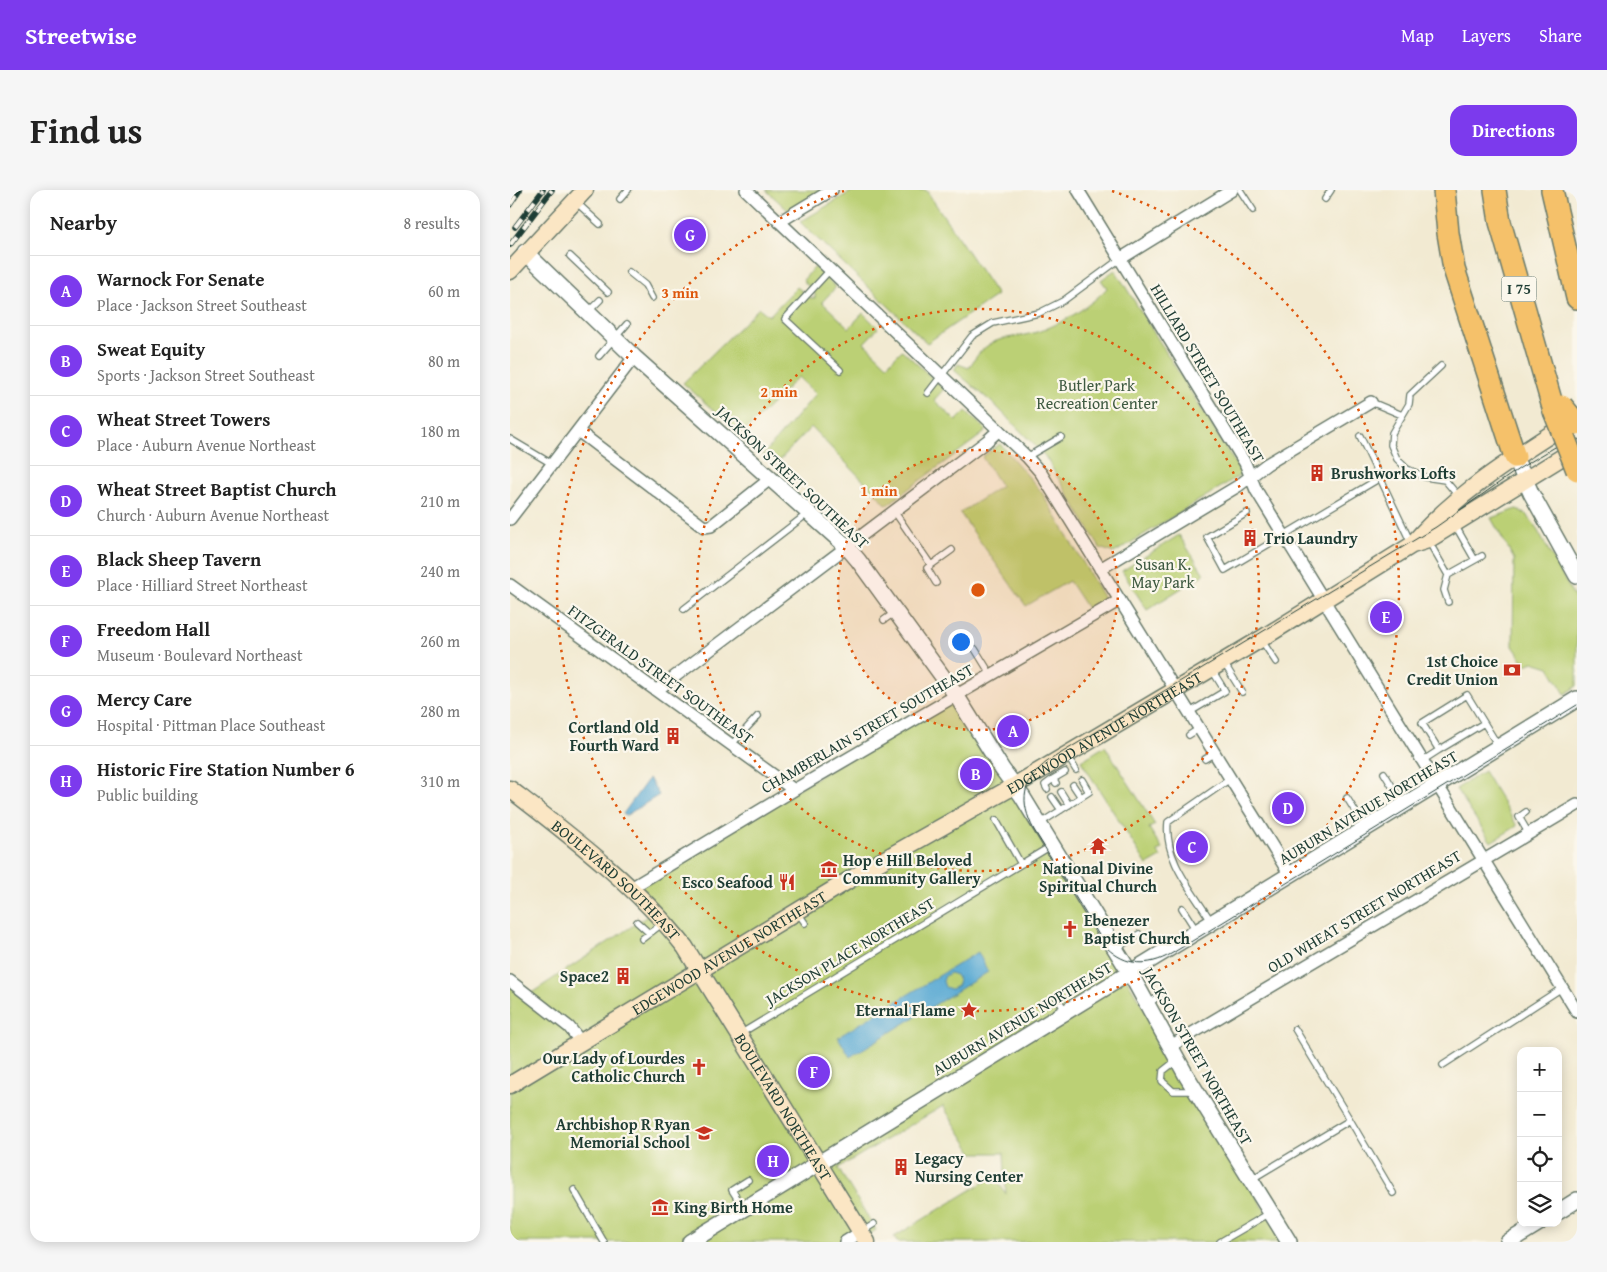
<!DOCTYPE html>
<html lang="en">
<head>
<meta charset="utf-8">
<style>
  body { margin:0; font-family:"Gentium Book Plus",serif; background:#f6f6f6; color:#222 }
  .controls { position:absolute; right:15px; bottom:15px; display:grid; overflow:hidden; border-radius:10px; box-shadow:0 2px 12px #0003 }
  .controls button { width:45px; height:45px; display:grid; place-items:center; padding:0; border:0; border-bottom:1px solid #e0e0e0; background:#fff; color:#222; font:25px sans-serif }
  .you { position:absolute; left:450px; top:451px; width:18px; height:18px; margin:-12px; border:4px solid #fff; border-radius:50%; background:#1a73e8; box-shadow:0 0 0 8px #1a73e833 }
  .badge { display:grid; place-items:center; width:32px; height:32px; border-radius:50%; background:#7c3aed; color:#fff; font-size:16px; font-weight:700 }
  .pin { position:absolute; translate:-50% -50%; border:2px solid #fff; box-shadow:0 1px 5px #0006 }
  .list { margin:0; padding:0; list-style:none }
  h2 { display:flex; justify-content:space-between; align-items:center; height:65px; margin:0; padding:0 20px; font-size:21px }
  h2 small { font-size:16px; font-weight:400; color:#767676 }
  .list li { display:grid; grid-template-columns:32px 1fr auto; gap:15px; align-items:center; box-sizing:border-box; height:70px; padding:0 20px; border-top:1px solid #e0e0e0 }
  .list b { display:block; font-size:19px; white-space:nowrap }
  .list p { margin:0; font-size:16px; white-space:nowrap; color:#767676 }
  .list em { font-size:16px; font-style:normal; color:#767676 }
  .icon { flex:none; width:28px; height:28px; fill:none; stroke:currentColor; stroke-width:2; stroke-linecap:round; stroke-linejoin:round }
  .map { position:relative; flex:none; width:1067px; height:1052px; overflow:hidden; border-radius:15px }
  header { display:flex; align-items:center; gap:30px; box-sizing:border-box; height:70px; padding:0 25px; background:#7c3aed; color:#fff }
  header strong { font-size:24px }
  nav { display:flex; gap:28px; margin-inline-start:auto; font-size:18px }
  .intro { display:flex; align-items:center; justify-content:space-between; box-sizing:border-box; height:120px; padding:0 30px }
  h1 { margin:0; font-size:35px }
  .button { padding:12px 22px; border-radius:15px; background:#7c3aed; color:#fff; font-size:18px; font-weight:700 }
  main { display:flex; gap:30px; padding:0 30px }
  aside { flex:1; background:#fff; border-radius:15px; box-shadow:0 2px 12px #0003 }
  .map>svg:first-child { display:block }
</style>
</head>
<body>
<header>
<strong>Streetwise</strong>
<nav><a>Map</a><a>Layers</a><a>Share</a></nav>
</header>
<div class="intro"><h1>Find us</h1><a class="button">Directions</a></div>
<main>
<aside>
<h2>Nearby<small>8 results</small></h2>
<ul class="list">
<li><span class="badge">A</span><div><b>Warnock For Senate</b><p>Place · Jackson Street Southeast</p></div><em>60 m</em></li>
<li><span class="badge">B</span><div><b>Sweat Equity</b><p>Sports · Jackson Street Southeast</p></div><em>80 m</em></li>
<li><span class="badge">C</span><div><b>Wheat Street Towers</b><p>Place · Auburn Avenue Northeast</p></div><em>180 m</em></li>
<li><span class="badge">D</span><div><b>Wheat Street Baptist Church</b><p>Church · Auburn Avenue Northeast</p></div><em>210 m</em></li>
<li><span class="badge">E</span><div><b>Black Sheep Tavern</b><p>Place · Hilliard Street Northeast</p></div><em>240 m</em></li>
<li><span class="badge">F</span><div><b>Freedom Hall</b><p>Museum · Boulevard Northeast</p></div><em>260 m</em></li>
<li><span class="badge">G</span><div><b>Mercy Care</b><p>Hospital · Pittman Place Southeast</p></div><em>280 m</em></li>
<li><span class="badge">H</span><div><b>Historic Fire Station Number 6</b><p>Public building</p></div><em>310 m</em></li>
</ul>
</aside>
<div class="map">
<svg width="1067" height="1052" viewBox="0 0 1067 1052">
  <rect width="100%" height="100%" fill="#fbf7ec"/>
  <filter id="ink" filterUnits="userSpaceOnUse"><feTurbulence type="fractalNoise" baseFrequency=".02" numOctaves="2"/><feDisplacementMap in="SourceGraphic" scale="10" xChannelSelector="R" yChannelSelector="G"/><feConvolveMatrix kernelMatrix="1 2 1 2 8 2 1 2 1" color-interpolation-filters="sRGB"/></filter>
  <filter id="wash" filterUnits="userSpaceOnUse"><feTurbulence type="fractalNoise" baseFrequency=".0096" numOctaves="4" result="noise"/><feDisplacementMap in="SourceGraphic" scale="20" xChannelSelector="R" yChannelSelector="G"/><feGaussianBlur stdDeviation="1.12" result="paint"/><feColorMatrix in="noise" values="0 0 0 0 0 0 0 0 0 0 0 0 0 0 0 0 0 1.4 0 .05"/><feComposite in="paint" operator="in"/></filter>
  <g filter="url(#wash)">
    <rect width="100%" height="100%" fill="#f2ead2"/>
    <path fill="#bbd074" stroke="#6d8654" d="M256 0H322L282 24Z
      M344 0H416L487 105 417 153 290 32Z
      M305 77 326 97 312 112 339 138 353 123 368 138 354 153 377 175 392 160 434 199 424 210 446 231 456 221 475 239 474 243 377 315 301 237 265 275 253 265 306 204 288 187 231 245 173 193 249 118 259 126 287 97 301 108H305V104L293 90Z
      M605 80 732 284 604 363 590 358 535 266 486 216 444 180 448 174 459 178C480 141 497 152 530 141 553 133 581 116 597 98L591 90Z
      M490 254 531 301 595 410 578 420 559 391 516 416 450 323 491 296 472 267Z
      M1007 319 1016 324 1024 334 1067 412V496L1055 504 1039 477 1023 472 1016 475 1003 456 1004 369 981 328Z
      M669 345 694 384 637 420 612 381Z
      M446 505 774 1052H387L384 1047 484 986 496 1004 494 963H463L433 916 328 978 366 1040 347 1052H0V791L18 805 26 800 145 721 121 698Z
      M595 556 645 635 639 638 652 659 647 661 651 667 637 675 571 571Z
      M974 581 1007 636 981 652 946 599Z"/>
    <path fill="#58a9d3" stroke="#3c7384" fill-rule="evenodd" d="M139 588 149 605 115 626 113 624Z
      M468 762 478 782 340 867 328 847ZM440 783 446 785 449 791 447 796 441 799 435 797 433 791 435 786Z"/>
  </g>
  <g filter="url(#ink)">
    <g fill="none" stroke-linecap="round" stroke-linejoin="round">
      <g stroke="#697a6b" stroke-width="8">
        <path id="service" d="M730 0 743 20
          M110 9 118 0
          M815 9 821 0
          M66 12 90 34
          M60 66 98 102
          M320 80 275 129 330 180
          M119 82 135 95 142 108
          M79 121 90 110
          M89 166 117 134
          M931 176 900 205 899 214 882 243 881 255 887 269 897 279 915 287 935 290 949 307
          M418 203 462 146 483 133 529 123 553 111 610 69
          M861 212 892 225
          M850 246 901 353
          M0 249 42 274
          M517 267 551 247
          M384 321 421 375
          M737 323 697 347 715 380 870 288
          M945 335 965 370
          M919 352 938 385 972 366
          M938 385 934 400 938 412
          M426 393 417 378 442 360
          M174 419 297 324
          M374 430 384 423
          M752 451 766 472
          M465 459 481 485
          M714 473 732 502
          M680 522 715 501 702 480
          M974 533 929 560 912 533 957 505 984 549 988 556
          M679 545 690 538
          M221 555 248 526
          M557 565 566 580
          M695 569 705 563
          M912 571 929 560
          M874 583 893 614
          M546 593 543 589 555 582
          M563 595 571 607
          M537 599 535 595 543 589
          M551 602 559 615
          M542 607 551 620
          M837 608 855 637
          M1016 622 1009 627 1019 644
          M486 630 511 674
          M529 634 579 602 572 590
          M672 718 686 740
          M288 723 295 733
          M701 731C682 700 654 670 658 632L720 589
          M127 732 139 743
          M132 749 153 733
          M606 759 629 744
          M547 808 555 820
          M638 814 652 804
          M785 839 840 930
          M230 844 541 656
          M667 870 653 881 652 891 663 901H685
          M933 875 1052 798
          M742 989 840 930 883 1003
          M64 1000 94 1052
          M234 1019 222 1000 238 990
          M353 1041 364 1034
          M710 1052 760 1023"/>
      </g>
      <g stroke="#697a6b" stroke-width="14">
        <path id="minor" d="M236 0 517 267 531 283 780 685
          M568 0 735 273 746 300 1067 822
          M269 32 322 0
          M610 69 722 0
          M68 241 194 337 201 336 260 289
          M0 329 124 167
          M590 379 728 296 757 274 861 212
          M0 395 284 600
          M147 500 477 251 489 240
          M121 698 284 600 610 410
          M0 791 59 837 71 852
          M659 857 1067 615
          M335 1052 351 1042"/>
      </g>
      <g stroke="#697a6b" stroke-width="18">
        <path id="tertiary" d="M15 62 124 167 336 356 348 370 446 505 492 579 512 606 620 783 676 885 779 1052
          M1005 267 1021 303 1067 386
          M1048 1022 1067 1010
          M180 1052 1067 509
          M998 1052 1029 1033"/>
      </g>
      <g stroke="#697a6b" stroke-width="19">
        <g id="secondary">
          <path d="M0 81 75 0"/>
          <path d="M905 351C948 302 1005 267 1060 232"/>
          <path id="s1" d="M0 599C62 647 126 695 175 757L357 1052"/>
          <path id="s2" d="M0 895 359 678 504 596 751 449 902 355 918 350 1067 258"/>
        </g>
      </g>
      <g stroke="#697a6b" stroke-width="24">
        <path id="motorway" d="M934 0 938 43 944 79 1005 267
          M985 0 990 32 1044 221
          M1042 0 1067 108"/>
      </g>
      <use href="#service" stroke="#fff" stroke-width="5.5"/>
      <use href="#minor" stroke="#fff" stroke-width="11"/>
      <use href="#tertiary" stroke="#fff" stroke-width="15"/>
      <use href="#secondary" stroke="#fbe6c4" stroke-width="16"/>
      <use href="#motorway" stroke="#f5c16b" stroke-width="21"/>
      <path stroke="#1f3d34" stroke-width="1" d="M1067 244 1010 278 926 337 538 571C512 591 509 611 524 640L597 758C616 776 638 777 661 764L1067 515"/>
      <g stroke="#1f3d34" stroke-width="5.5">
        <path id="rail" d="M0 15 10 0
          M5 37 33 0
          M0 55 42 0"/>
      </g>
      <use href="#rail" stroke="#fbf7ec" stroke-width="4" stroke-dasharray="11" stroke-linecap="butt"/>
      <g stroke="#697a6b" stroke-width="24" stroke-linecap="butt">
        <path id="motorway-bridge" d="M1052 216 1067 234
          M1044 221 1067 280"/>
      </g>
      <use href="#motorway-bridge" stroke="#f5c16b" stroke-width="21"/>
    </g>
  </g>
  <circle cx="468" cy="400" r="140" fill="#de580e" fill-opacity=".12"/>
  <g fill="none" stroke="#de580e" stroke-width="2.5" stroke-dasharray="2.5 5">
    <circle cx="468" cy="400" r="140"/>
    <circle cx="468" cy="400" r="281"/>
    <path d="M602 1A421 421 0 1 1 334 1"/>
  </g>
  <defs>
    <g id="building-bare" transform="scale(1.35)"><path d="M-4-6H4V6H1V3H-1V6H-4ZM-2.5-4.3h1.7v1.8h-1.7ZM.8-4.3h1.7v1.8H.8ZM-2.5-1h1.7V.8h-1.7ZM.8-1h1.7V.8H.8Z" fill="#c8321e" stroke="#fbf7ec" stroke-width="2.5" paint-order="stroke"/></g>
    <g id="bank-bare" transform="scale(1.35)"><path d="M-6-4H6V4H-6ZM0-2.3a2.3 2.3 0 1 0 0 4.6a2.3 2.3 0 1 0 0-4.6Z" fill="#c8321e" stroke="#fbf7ec" stroke-width="2.5" paint-order="stroke"/></g>
    <g id="temple-bare" transform="scale(1.35)"><path d="M0-6L5-2H3V0L6.5 2.5H4V6H1.5V3h-3V6H-4V2.5H-6.5L-3 0V-2H-5Z" fill="#c8321e" stroke="#fbf7ec" stroke-width="2.5" paint-order="stroke"/></g>
    <g id="museum-bare" transform="scale(1.35)"><path d="M0-6L6-3V-2H-6V-3ZM-5-1h2V3h-2ZM-1-1h2V3h-2ZM3-1h2V3H3ZM-6 4H6V6H-6Z" fill="#c8321e" stroke="#fbf7ec" stroke-width="2.5" paint-order="stroke"/></g>
    <g id="restaurant-bare" transform="scale(1.35)"><path d="M-5-6h1v4h1v-4h1v4h1v-4h1v5L-1.5 .5V6h-2V.5L-5-1ZM5-6V6H3V1.5H1.5Q1.5-4 5-6Z" fill="#c8321e" stroke="#fbf7ec" stroke-width="2.5" paint-order="stroke"/></g>
    <g id="church-bare" transform="scale(1.35)"><path d="M-1.2-6h2.4v3.5h3.3v2.4h-3.3V6h-2.4V-.1h-3.3v-2.4h3.3Z" fill="#c8321e" stroke="#fbf7ec" stroke-width="2.5" paint-order="stroke"/></g>
    <g id="sight-bare" transform="scale(1.35)"><path d="M0-6L1.8-2.2L6-1.7L2.9 1.2L3.7 5.4L0 3.3L-3.7 5.4L-2.9 1.2L-6-1.7L-1.8-2.2Z" fill="#c8321e" stroke="#fbf7ec" stroke-width="2.5" paint-order="stroke"/></g>
    <g id="school-bare" transform="scale(1.35)"><path d="M0-5L7-2L0 1L-7-2ZM-4 1L0 2.5L4 1V4Q0 6-4 4Z" fill="#c8321e" stroke="#fbf7ec" stroke-width="2.5" paint-order="stroke"/></g>
  </defs>
  <g fill-rule="evenodd">
    <use href="#building-bare" x="807" y="283"/>
    <use href="#building-bare" x="740" y="348"/>
    <use href="#bank-bare" x="1002" y="480"/>
    <use href="#building-bare" x="163" y="546"/>
    <use href="#temple-bare" x="588" y="656"/>
    <use href="#museum-bare" x="319" y="679"/>
    <use href="#restaurant-bare" x="277" y="692"/>
    <use href="#church-bare" x="560" y="739"/>
    <use href="#building-bare" x="113" y="786"/>
    <use href="#sight-bare" x="459" y="820"/>
    <use href="#church-bare" x="189" y="877"/>
    <use href="#school-bare" x="194" y="943"/>
    <use href="#building-bare" x="391" y="977"/>
    <use href="#museum-bare" x="150" y="1017"/>
  </g>
  <g text-anchor="middle" stroke-width="4.5" stroke-linejoin="round" paint-order="stroke">
    <rect fill="#fbf7ec" stroke="#61756b" stroke-width="1" x="991.5" y="86.5" width="35" height="25" rx="4"/>
    <g font-size="15" font-weight="bold" fill="#1f3d34">
      <text x="1009" y="104">I 75</text>
    </g>
    <g font-size="16" fill="#1f3d34" stroke="#fbf7ec">
      <text transform="translate(698 183) rotate(59)" y="6">HILLIARD STREET SOUTHEAST</text>
      <text transform="translate(283 287) rotate(43)" y="6">JACKSON STREET SOUTHEAST</text>
      <text transform="translate(151 484) rotate(36)" y="6">FITZGERALD STREET SOUTHEAST</text>
      <text transform="translate(357 538) rotate(-30)" y="6">CHAMBERLAIN STREET SOUTHEAST</text>
      <text dy="6" stroke="none"><textPath href="#s2" startOffset="691">EDGEWOOD AVENUE NORTHEAST</textPath></text>
      <text transform="translate(858 617) rotate(-31)" y="6">AUBURN AVENUE NORTHEAST</text>
      <text dy="6" stroke="none"><textPath href="#s1" startOffset="140">BOULEVARD SOUTHEAST</textPath></text>
      <text transform="translate(854 721) rotate(-31)" y="6">OLD WHEAT STREET NORTHEAST</text>
      <text transform="translate(340 761) rotate(-31)" y="6">JACKSON PLACE NORTHEAST</text>
      <text dy="6" stroke="none"><textPath href="#s2" startOffset="256">EDGEWOOD AVENUE NORTHEAST</textPath></text>
      <text transform="translate(512 828) rotate(-31)" y="6">AUBURN AVENUE NORTHEAST</text>
      <text transform="translate(688 866) rotate(60)" y="6">JACKSON STREET NORTHEAST</text>
      <text dy="6" stroke="none"><textPath href="#s1" startOffset="424">BOULEVARD NORTHEAST</textPath></text>
    </g>
    <g font-size="16" fill="#3e5a41" stroke="#fbf7ec">
      <text x="587" y="201">Butler Park<tspan x="587" dy="18">Recreation Center</tspan></text>
      <text x="653" y="380">Susan K.<tspan x="653" dy="18">May Park</tspan></text>
    </g>
    <g font-size="16" font-weight="bold" fill="#1f3d34" stroke="#fbf7ec" text-anchor="end">
      <text x="821" y="289" text-anchor="start">Brushworks Lofts</text>
      <text x="754" y="354" text-anchor="start">Trio Laundry</text>
      <text x="988" y="477">1st Choice<tspan x="988" dy="18">Credit Union</tspan></text>
      <text x="149" y="543">Cortland Old<tspan x="149" dy="18">Fourth Ward</tspan></text>
      <text x="333" y="676" text-anchor="start">Hop e Hill Beloved<tspan x="333" dy="18">Community Gallery</tspan></text>
      <text x="588" y="684" text-anchor="middle">National Divine<tspan x="588" dy="18">Spiritual Church</tspan></text>
      <text x="263" y="698">Esco Seafood</text>
      <text x="574" y="736" text-anchor="start">Ebenezer<tspan x="574" dy="18">Baptist Church</tspan></text>
      <text x="99" y="792">Space2</text>
      <text x="445" y="826">Eternal Flame</text>
      <text x="175" y="874">Our Lady of Lourdes<tspan x="175" dy="18">Catholic Church</tspan></text>
      <text x="180" y="940">Archbishop R Ryan<tspan x="180" dy="18">Memorial School</tspan></text>
      <text x="405" y="974" text-anchor="start">Legacy<tspan x="405" dy="18">Nursing Center</tspan></text>
      <text x="164" y="1023" text-anchor="start">King Birth Home</text>
    </g>
  </g>
  <circle cx="468" cy="400" r="8" fill="#de580e" stroke="#fbf7ec" stroke-width="2.5"/>
  <g font-size="15" text-anchor="middle" font-weight="bold" fill="#de580e" stroke="#fbf7ec" stroke-width="4.5" stroke-linejoin="round" paint-order="stroke">
    <text x="170" y="108">3 min</text>
    <text x="269" y="207">2 min</text>
    <text x="369" y="306">1 min</text>
  </g>
</svg>
<div class="controls">
<button>+</button>
<button>−</button>
<button><svg class="icon" aria-label="locate" viewBox="0 0 24 24"><circle cx="12" cy="12" r="6"/><path d="M12 2v4M12 18v4M2 12h4M18 12h4"/></svg></button>
<button><svg class="icon" aria-label="layers" viewBox="0 0 24 24"><path d="M12 4l9 5-9 5-9-5zM3 14l9 5 9-5"/></svg></button>
</div>
<div class="you"></div>
<div class="pin badge" style="left:503px;top:541px">A</div>
<div class="pin badge" style="left:466px;top:584px">B</div>
<div class="pin badge" style="left:682px;top:657px">C</div>
<div class="pin badge" style="left:778px;top:618px">D</div>
<div class="pin badge" style="left:876px;top:427px">E</div>
<div class="pin badge" style="left:304px;top:882px">F</div>
<div class="pin badge" style="left:180px;top:45px">G</div>
<div class="pin badge" style="left:263px;top:971px">H</div>
</div>
</main>
</body>
</html>
